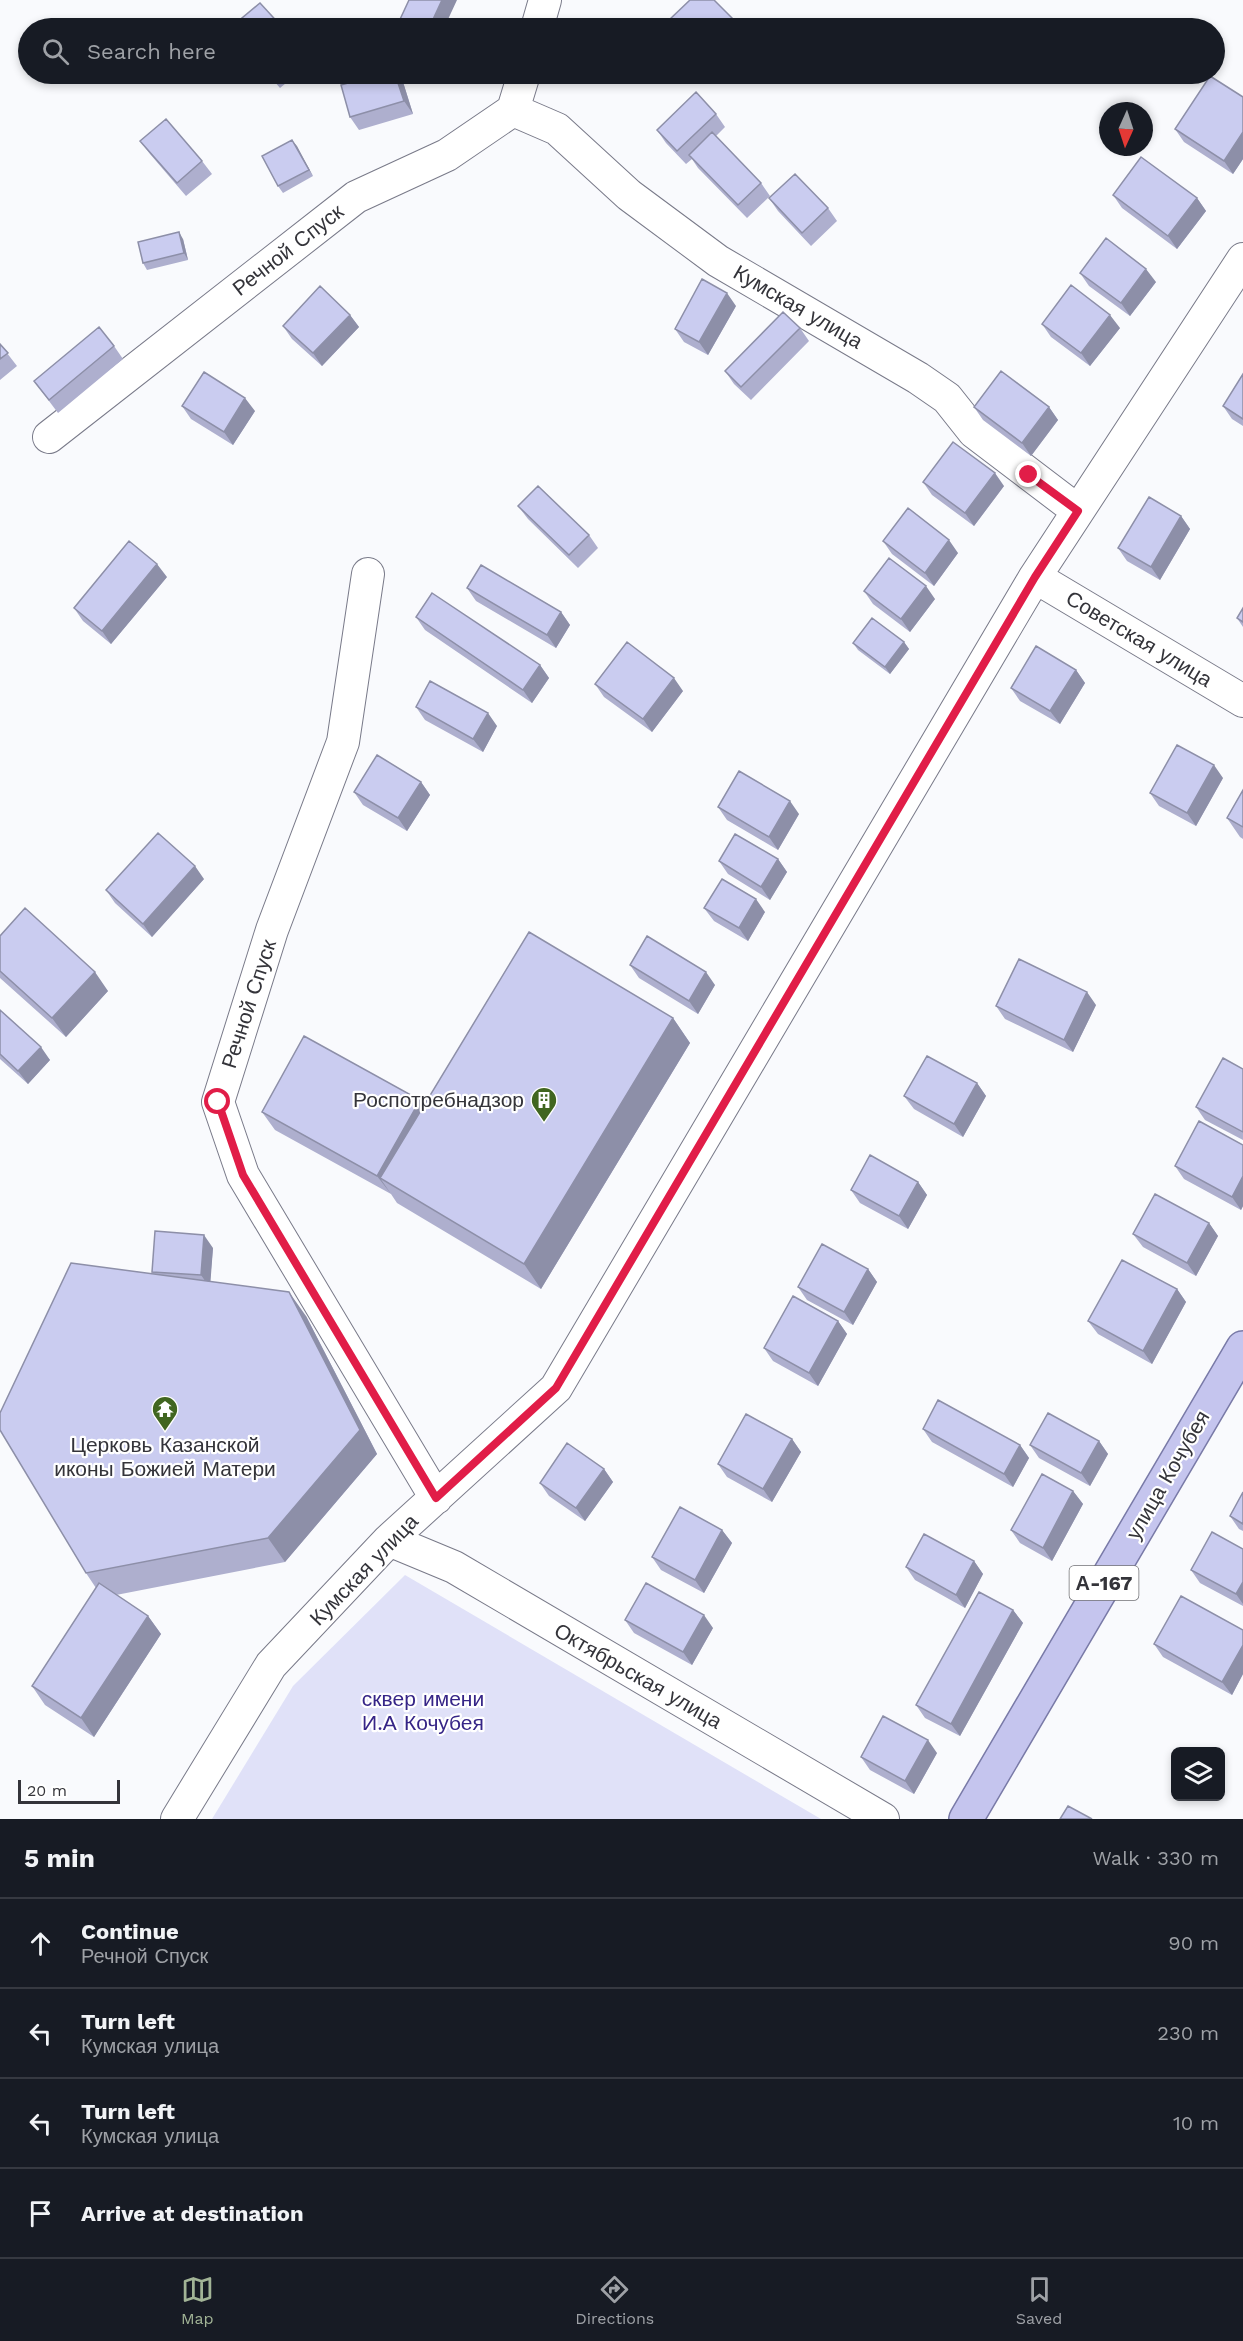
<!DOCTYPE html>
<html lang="en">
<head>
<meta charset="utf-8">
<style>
  body { margin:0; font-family:"Work Sans",sans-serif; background:#242831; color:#f1f3f6 }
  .controls { position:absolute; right:18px; bottom:18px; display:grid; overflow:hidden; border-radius:9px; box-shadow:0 3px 9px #0003 }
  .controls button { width:54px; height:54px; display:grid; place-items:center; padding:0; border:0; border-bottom:2px solid #363941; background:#171b24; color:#f1f3f6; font:30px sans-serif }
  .compass { position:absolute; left:1099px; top:102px; width:54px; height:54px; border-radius:50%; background:#171b24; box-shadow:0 3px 9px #0003; rotate:183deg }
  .scale { position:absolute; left:18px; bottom:15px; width:102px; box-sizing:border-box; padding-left:6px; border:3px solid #34343a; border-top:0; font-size:16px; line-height:21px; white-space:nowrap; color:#34343a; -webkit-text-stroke:4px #fff; paint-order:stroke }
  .stop { position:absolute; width:18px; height:18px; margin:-14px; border:4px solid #e11d48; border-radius:50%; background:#fff }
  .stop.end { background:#e11d48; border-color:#fff; box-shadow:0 2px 6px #0008 }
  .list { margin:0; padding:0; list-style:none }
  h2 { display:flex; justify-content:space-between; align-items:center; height:78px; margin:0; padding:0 24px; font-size:26px }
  h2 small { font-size:20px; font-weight:400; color:#9ea1a6 }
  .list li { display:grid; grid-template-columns:39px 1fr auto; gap:18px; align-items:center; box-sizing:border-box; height:90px; padding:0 24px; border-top:2px solid #363941 }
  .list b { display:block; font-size:22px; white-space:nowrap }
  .list p { margin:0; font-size:20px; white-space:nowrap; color:#9ea1a6 }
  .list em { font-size:20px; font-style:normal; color:#9ea1a6 }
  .icon { flex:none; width:33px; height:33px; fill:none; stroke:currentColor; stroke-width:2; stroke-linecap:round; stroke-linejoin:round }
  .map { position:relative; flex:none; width:1243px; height:1819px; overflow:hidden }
  .search { position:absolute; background:#171b24; box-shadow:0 3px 9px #0003; left:18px; right:18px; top:18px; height:66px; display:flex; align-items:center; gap:15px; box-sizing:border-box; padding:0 21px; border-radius:33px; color:#9ea1a6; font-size:22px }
  .sheet { height:438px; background:#171b24 }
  nav { display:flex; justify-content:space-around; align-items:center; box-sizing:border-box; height:84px; border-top:2px solid #363941; background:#171b24; font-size:16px; color:#9ea1a6 }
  nav a { display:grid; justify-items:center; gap:3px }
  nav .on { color:#a2b496 }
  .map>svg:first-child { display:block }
</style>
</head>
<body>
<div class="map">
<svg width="1243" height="1819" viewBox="0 0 1243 1819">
  <rect width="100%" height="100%" fill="#f9fafd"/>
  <path fill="#e0e1f8" d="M405 1575 821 1819H212L293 1686Z"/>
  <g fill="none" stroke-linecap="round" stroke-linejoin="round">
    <g stroke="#797a89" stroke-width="34">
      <path id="street" d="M537 28 545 0
        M513 110 557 129 629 195 718 261 918 378 947 398 974 432 1078 511
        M49 437 356 197 447 155 513 110 524 74
        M368 574 343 742 272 930 218 1102 243 1175 436 1498
        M1035 577 1243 701
        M389 1540 454 1567 883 1819
        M177 1819 271 1665 389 1540 556 1388 1035 577 1243 259"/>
    </g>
    <g stroke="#797aa7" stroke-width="36">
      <path id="primary" d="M966 1819 1243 1348"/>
    </g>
    <use href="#street" stroke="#fff" stroke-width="32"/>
    <use href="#primary" stroke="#c5c5ee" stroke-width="33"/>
  </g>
  <path fill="#aeafce" d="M268 74H297L280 88Z
    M380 74H397L403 82 413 114 359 130 350 117Z
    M717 74H733L724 81Z
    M1243 97V159L1233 174 1184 142 1175 129Z
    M716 114 725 127 716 136 761 183 770 196 747 218 698 168 692 159 686 164 666 143 657 130Z
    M292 140 313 176 283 193 278 186Z
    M140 141 202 161 212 174 186 196 150 154Z
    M1113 195 1197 198 1206 211 1177 249 1122 208Z
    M769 198 828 208 837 221 811 246 778 211Z
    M183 239 188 260 147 270 143 263Z
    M1080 273 1156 282 1130 316 1089 286Z
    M736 306 708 355 684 342 675 329Z
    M350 315 359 327 322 366 292 339 283 326Z
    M1042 324 1120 328 1090 366 1051 337Z
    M800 328 809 341 751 400 734 384 725 371Z
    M0 344 17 366 0 380Z
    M114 346 123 359 58 413 34 381Z
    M1243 374V426L1232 419 1223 406Z
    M182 406 255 411 233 445 191 419Z
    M974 407H1049L1058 420 1031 456 983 420Z
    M923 482 1004 486 974 526 932 495Z
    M518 506 589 535 598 548 578 568 528 519Z
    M1181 516 1190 529 1160 580 1127 561 1118 548Z
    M883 541 958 553 934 586 892 554Z
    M167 577 111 644 83 621 74 608Z
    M467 588 561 612 570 625 556 648 476 601Z
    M864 591 935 599 910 632 873 604Z
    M1243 608V627L1237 618Z
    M416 617 540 665 549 678 532 703 425 630Z
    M904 642 909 649 890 674 858 650 853 643Z
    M1076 670 1085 683 1060 724 1020 701 1011 688Z
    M595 684 683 691 652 732 604 697Z
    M416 707 497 726 483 752 425 720Z
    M1223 778 1196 826 1159 806 1150 793Z
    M421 782 430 795 407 831 363 805 354 792Z
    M1243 790V839L1240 837 1227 818Z
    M718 807 799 814 778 850 727 820Z
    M778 859 787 872 770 900 728 874 719 861Z
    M204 879 152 937 115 903 106 890Z
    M704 908 765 912 748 941 714 921Z
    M0 936 108 991 66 1037 0 978Z
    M630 965 715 985 698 1014 639 978Z
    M1096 1005 1073 1052 1005 1019 996 1006Z
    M0 1010 50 1060 28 1084 0 1059Z
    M673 1018 690 1043 541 1289 397 1203 391 1194 275 1130 262 1112 420 1100 424 1106Z
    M1243 1069V1140L1205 1120 1196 1107Z
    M977 1083 986 1096 963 1137 914 1109 904 1096Z
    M1243 1145V1206L1241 1210 1184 1179 1175 1166Z
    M918 1182 927 1195 908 1229 860 1203 851 1190Z
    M1209 1223 1218 1236 1196 1276 1143 1247 1133 1234Z
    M213 1248 210 1281 306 1316 377 1454 285 1562 116 1595 148 1616 161 1634 94 1737 45 1705 32 1686 96 1588 86 1573 153 1274 152 1272Z
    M868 1269 877 1282 853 1325 807 1300 798 1287Z
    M1177 1289 1186 1302 1152 1364 1098 1334 1088 1321Z
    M838 1321 847 1334 818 1386 773 1361 764 1348Z
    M923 1429 1020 1445 1029 1458 1013 1487 932 1442Z
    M792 1439 801 1452 772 1502 727 1477 718 1464Z
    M1099 1441 1108 1454 1090 1486 1039 1458 1030 1445Z
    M604 1469 613 1482 585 1521 549 1496 540 1483Z
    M1073 1491 1083 1504 1052 1561 1020 1543 1011 1530Z
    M1243 1492V1531L1239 1529 1230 1516Z
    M722 1530 732 1543 704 1593 661 1570 652 1557Z
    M1243 1549V1606L1200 1583 1191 1570Z
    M974 1561 983 1574 965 1608 915 1580 906 1567Z
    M1013 1610 1023 1623 960 1736 925 1718 916 1705Z
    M625 1620 713 1628 692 1665 634 1633Z
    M1243 1630V1674L1232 1695 1163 1657 1154 1644Z
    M937 1753 914 1794 870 1770 861 1757Z"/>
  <path fill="#8d8fa8" d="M442 0H457L444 28H429Z
    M395 74H397L403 82 413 114 404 101Z
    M1243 132V159L1233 174 1224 161Z
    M292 140 297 146 313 176 309 170Z
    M1197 198 1206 211 1177 249 1168 236Z
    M179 232 183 239 188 260 184 253Z
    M1146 269 1156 282 1130 316 1121 303Z
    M727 293 736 306 708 355 699 342Z
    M350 315 359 327 322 366 313 353Z
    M1110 315 1120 328 1090 366 1081 353Z
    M245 398 255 411 233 445 224 432Z
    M1049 407 1058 420 1031 456 1022 443Z
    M995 473 1004 486 974 526 965 513Z
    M1181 516 1190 529 1160 580 1151 567Z
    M949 540 958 553 934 586 925 573Z
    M157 564 167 577 111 644 102 631Z
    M926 586 935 599 910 632 901 619Z
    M561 612 570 625 556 648 547 635Z
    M904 642 909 649 890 674 885 667Z
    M540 665 549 678 532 703 523 690Z
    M1076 670 1085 683 1060 724 1050 711Z
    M674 678 683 691 652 732 643 719Z
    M488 713 497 726 483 752 473 739Z
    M1214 765 1223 778 1196 826 1187 813Z
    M421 782 430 795 407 831 398 818Z
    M790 801 799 814 778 850 769 837Z
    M778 859 787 872 770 900 761 887Z
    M195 866 204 879 152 937 143 924Z
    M756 899 765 912 748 941 739 928Z
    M95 972 108 991 66 1037 52 1018Z
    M706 972 715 985 698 1014 689 1001Z
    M1087 992 1096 1005 1073 1052 1064 1040Z
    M673 1018 690 1043 541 1289 524 1264Z
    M41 1047 50 1060 28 1084 18 1071Z
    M977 1083 986 1096 963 1137 954 1124Z
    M420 1100 433 1119 380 1178 391 1194 377 1176Z
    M1243 1176V1206L1241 1210 1232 1197Z
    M918 1182 927 1195 908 1229 899 1216Z
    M1209 1223 1218 1236 1196 1276 1187 1263Z
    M204 1235 213 1248 210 1288 201 1275Z
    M868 1269 877 1282 853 1325 844 1312Z
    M1177 1289 1186 1302 1152 1364 1143 1351Z
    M289 1292 306 1316 377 1454 285 1562 268 1538Z
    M838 1321 847 1334 818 1386 809 1373Z
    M792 1439 801 1452 772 1502 763 1489Z
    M1099 1441 1108 1454 1090 1486 1081 1473Z
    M1020 1445 1029 1458 1013 1487 1004 1474Z
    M604 1469 613 1482 585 1521 576 1508Z
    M1073 1491 1083 1504 1052 1561 1043 1548Z
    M722 1530 732 1543 704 1593 695 1580Z
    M974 1561 983 1574 965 1608 956 1595Z
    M1243 1582V1604L1236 1594Z
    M1013 1610 1023 1623 960 1736 951 1724Z
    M704 1615 713 1628 692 1665 683 1652Z
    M148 1616 161 1634 94 1737 81 1718Z
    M1243 1645V1674L1232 1695 1222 1682Z
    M928 1740 937 1753 914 1794 905 1781Z"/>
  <path fill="#caccf0" stroke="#8d8fa8" stroke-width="1.5" d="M409 0H442L429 28H396Z
    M690 0H714L742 28H676L668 21Z
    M260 3 283 28H230Z
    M380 74H395L404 101 350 117 341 85Z
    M1210 76 1243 97V132L1224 161 1175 129Z
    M696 92 716 114 677 151 657 130Z
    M166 119 202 161 177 183 140 141Z
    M712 132 761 183 738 205 689 155Z
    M292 140 309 170 278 186 262 156Z
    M1141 157 1197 198 1168 236 1113 195Z
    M795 174 828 208 802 233 769 198Z
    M179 232 184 253 143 263 138 242Z
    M1106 238 1146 269 1121 303 1080 273Z
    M702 279 727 293 699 342 675 329Z
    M1071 285 1110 315 1081 353 1042 324Z
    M320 286 350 315 313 353 283 326Z
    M783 312 800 328 741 387 725 371Z
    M99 327 114 346 49 400 34 381Z
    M0 344 8 353 0 359Z
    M1001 371 1049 407 1022 443 974 407Z
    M204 372 245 398 224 432 182 406Z
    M1243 374V419L1223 406Z
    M953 442 995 473 965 513 923 482Z
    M538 486 589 535 569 555 518 506Z
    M1149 497 1181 516 1151 567 1118 548Z
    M908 508 949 540 925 573 883 541Z
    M129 541 157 564 102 631 74 608Z
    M889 558 926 586 901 619 864 591Z
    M481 565 561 612 547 635 467 588Z
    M432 593 540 665 523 690 416 617Z
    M1243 608V622L1237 618Z
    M872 618 904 642 885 667 853 643Z
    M627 642 674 678 643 719 595 684Z
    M1036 646 1076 670 1050 711 1011 688Z
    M430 681 488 713 473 739 416 707Z
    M1177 745 1214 765 1187 813 1150 793Z
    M377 755 421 782 398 818 354 792Z
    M739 771 790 801 769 837 718 807Z
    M1243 790V827L1227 818Z
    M158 833 195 866 143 924 106 890Z
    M735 834 778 859 761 887 719 861Z
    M722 879 756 899 739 928 704 908Z
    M25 908 95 972 52 1018 0 971V936Z
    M529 932 673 1018 524 1264 380 1178Z
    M647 936 706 972 689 1001 630 965Z
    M1019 959 1087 992 1064 1040 996 1006Z
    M0 1010 41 1047 18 1071 0 1054Z
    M304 1036 420 1100 377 1176 262 1112Z
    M927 1056 977 1083 954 1124 904 1096Z
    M1223 1058 1243 1069V1132L1196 1107Z
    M1199 1121 1243 1145V1176L1232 1197 1175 1166Z
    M870 1155 918 1182 899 1216 851 1190Z
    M1155 1194 1209 1223 1187 1263 1133 1234Z
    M155 1231 204 1235 201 1275 152 1272Z
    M822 1244 868 1269 844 1312 798 1287Z
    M1122 1260 1177 1289 1143 1351 1088 1321Z
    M71 1263 289 1292 360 1430 268 1538 86 1573 0 1430V1413Z
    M793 1296 838 1321 809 1373 764 1348Z
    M938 1400 1020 1445 1004 1474 923 1429Z
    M1048 1413 1099 1441 1081 1473 1030 1445Z
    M746 1414 792 1439 763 1489 718 1464Z
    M567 1443 604 1469 576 1508 540 1483Z
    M1042 1474 1073 1491 1043 1548 1011 1530Z
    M1243 1492V1524L1230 1516Z
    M680 1507 722 1530 695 1580 652 1557Z
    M1212 1532 1243 1549V1582L1236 1594 1191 1570Z
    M924 1534 974 1561 956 1595 906 1567Z
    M99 1583 148 1616 81 1718 32 1686Z
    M646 1583 704 1615 683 1652 625 1620Z
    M979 1592 1013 1610 951 1724 916 1705Z
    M1181 1596 1243 1630V1645L1222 1682 1154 1644Z
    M883 1716 928 1740 905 1781 861 1757Z
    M1068 1806 1092 1819H1060Z"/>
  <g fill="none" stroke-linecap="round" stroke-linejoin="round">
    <path stroke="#e11d48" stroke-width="8" d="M218 1102 243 1175 436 1498 556 1388 1035 577 1078 511 1029 475"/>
  </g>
  <defs>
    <g id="building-pin" transform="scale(1.35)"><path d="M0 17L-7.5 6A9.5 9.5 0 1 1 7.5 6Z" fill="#416620" stroke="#fff"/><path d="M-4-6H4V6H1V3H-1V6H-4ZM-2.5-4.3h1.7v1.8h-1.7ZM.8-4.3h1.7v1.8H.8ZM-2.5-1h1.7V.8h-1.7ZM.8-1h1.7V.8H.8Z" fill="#fff"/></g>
    <g id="temple-pin" transform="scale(1.35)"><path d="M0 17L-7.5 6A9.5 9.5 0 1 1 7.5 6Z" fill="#416620" stroke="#fff"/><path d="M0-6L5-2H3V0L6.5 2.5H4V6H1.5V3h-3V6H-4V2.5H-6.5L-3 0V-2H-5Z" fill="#fff"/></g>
  </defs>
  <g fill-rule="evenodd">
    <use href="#building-pin" x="544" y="1100"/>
    <use href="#temple-pin" x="165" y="1409"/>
  </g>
  <g text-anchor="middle" stroke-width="4.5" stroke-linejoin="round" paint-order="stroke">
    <rect fill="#fff" stroke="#717175" stroke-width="1.5" x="1069.5" y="1566" width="69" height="34" rx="4.5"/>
    <g font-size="20" font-weight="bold" fill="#34343a">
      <text x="1104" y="1590">А-167</text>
    </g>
    <g font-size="21" fill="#34343a" stroke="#fff">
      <text transform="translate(288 250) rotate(-38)" y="7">Речной Спуск</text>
      <text transform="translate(798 307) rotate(30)" y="7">Кумская улица</text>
      <text transform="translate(1139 639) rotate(31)" y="7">Советская улица</text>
      <text transform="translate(249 1004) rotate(-72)" y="7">Речной Спуск</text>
      <text transform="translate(1168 1475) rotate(-60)" y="7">улица Кочубея</text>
      <text transform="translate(364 1570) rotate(-46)" y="7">Кумская улица</text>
      <text transform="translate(638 1676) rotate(30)" y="7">Октябрьская улица</text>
    </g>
    <g font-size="21" fill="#34343a" stroke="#fff" text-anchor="end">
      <text x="524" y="1107">Роспотребнадзор</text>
      <text x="165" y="1452" text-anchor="middle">Церковь Казанской<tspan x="165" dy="24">иконы Божией Матери</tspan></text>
    </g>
    <g font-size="21" fill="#362587" stroke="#fff">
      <text x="423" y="1706">сквер имени<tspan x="423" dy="24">И.А Кочубея</tspan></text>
    </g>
  </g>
</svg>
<div class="controls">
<button><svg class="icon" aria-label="layers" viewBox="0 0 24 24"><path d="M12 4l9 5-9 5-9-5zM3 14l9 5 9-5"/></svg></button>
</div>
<svg class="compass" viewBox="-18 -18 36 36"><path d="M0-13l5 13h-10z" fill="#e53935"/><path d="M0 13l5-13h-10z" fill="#9ea1a6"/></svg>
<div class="scale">20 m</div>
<div class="stop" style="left:218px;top:1102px"></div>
<div class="stop end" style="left:1029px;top:475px"></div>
<div class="search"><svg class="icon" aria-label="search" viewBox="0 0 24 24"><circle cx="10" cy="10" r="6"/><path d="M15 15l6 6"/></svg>Search here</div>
</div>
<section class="sheet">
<h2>5 min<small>Walk · 330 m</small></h2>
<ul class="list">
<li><svg class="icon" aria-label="ahead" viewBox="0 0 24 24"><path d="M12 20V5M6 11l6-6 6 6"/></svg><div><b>Continue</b><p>Речной Спуск</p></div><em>90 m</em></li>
<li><svg class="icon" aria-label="left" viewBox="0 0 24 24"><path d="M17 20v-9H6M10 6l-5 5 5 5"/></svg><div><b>Turn left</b><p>Кумская улица</p></div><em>230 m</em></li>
<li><svg class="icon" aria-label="left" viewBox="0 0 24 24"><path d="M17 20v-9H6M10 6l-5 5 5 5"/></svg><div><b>Turn left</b><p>Кумская улица</p></div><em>10 m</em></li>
<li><svg class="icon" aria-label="arrive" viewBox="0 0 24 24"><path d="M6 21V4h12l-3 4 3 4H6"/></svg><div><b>Arrive at destination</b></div></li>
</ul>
</section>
<nav>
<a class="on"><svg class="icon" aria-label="map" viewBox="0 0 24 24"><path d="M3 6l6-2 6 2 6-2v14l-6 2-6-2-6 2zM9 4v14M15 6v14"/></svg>Map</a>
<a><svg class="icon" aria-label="directions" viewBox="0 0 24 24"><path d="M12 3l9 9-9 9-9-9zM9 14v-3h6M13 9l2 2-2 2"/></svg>Directions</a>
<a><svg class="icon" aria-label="saved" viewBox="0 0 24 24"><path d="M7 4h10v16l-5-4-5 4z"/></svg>Saved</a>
</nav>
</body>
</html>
